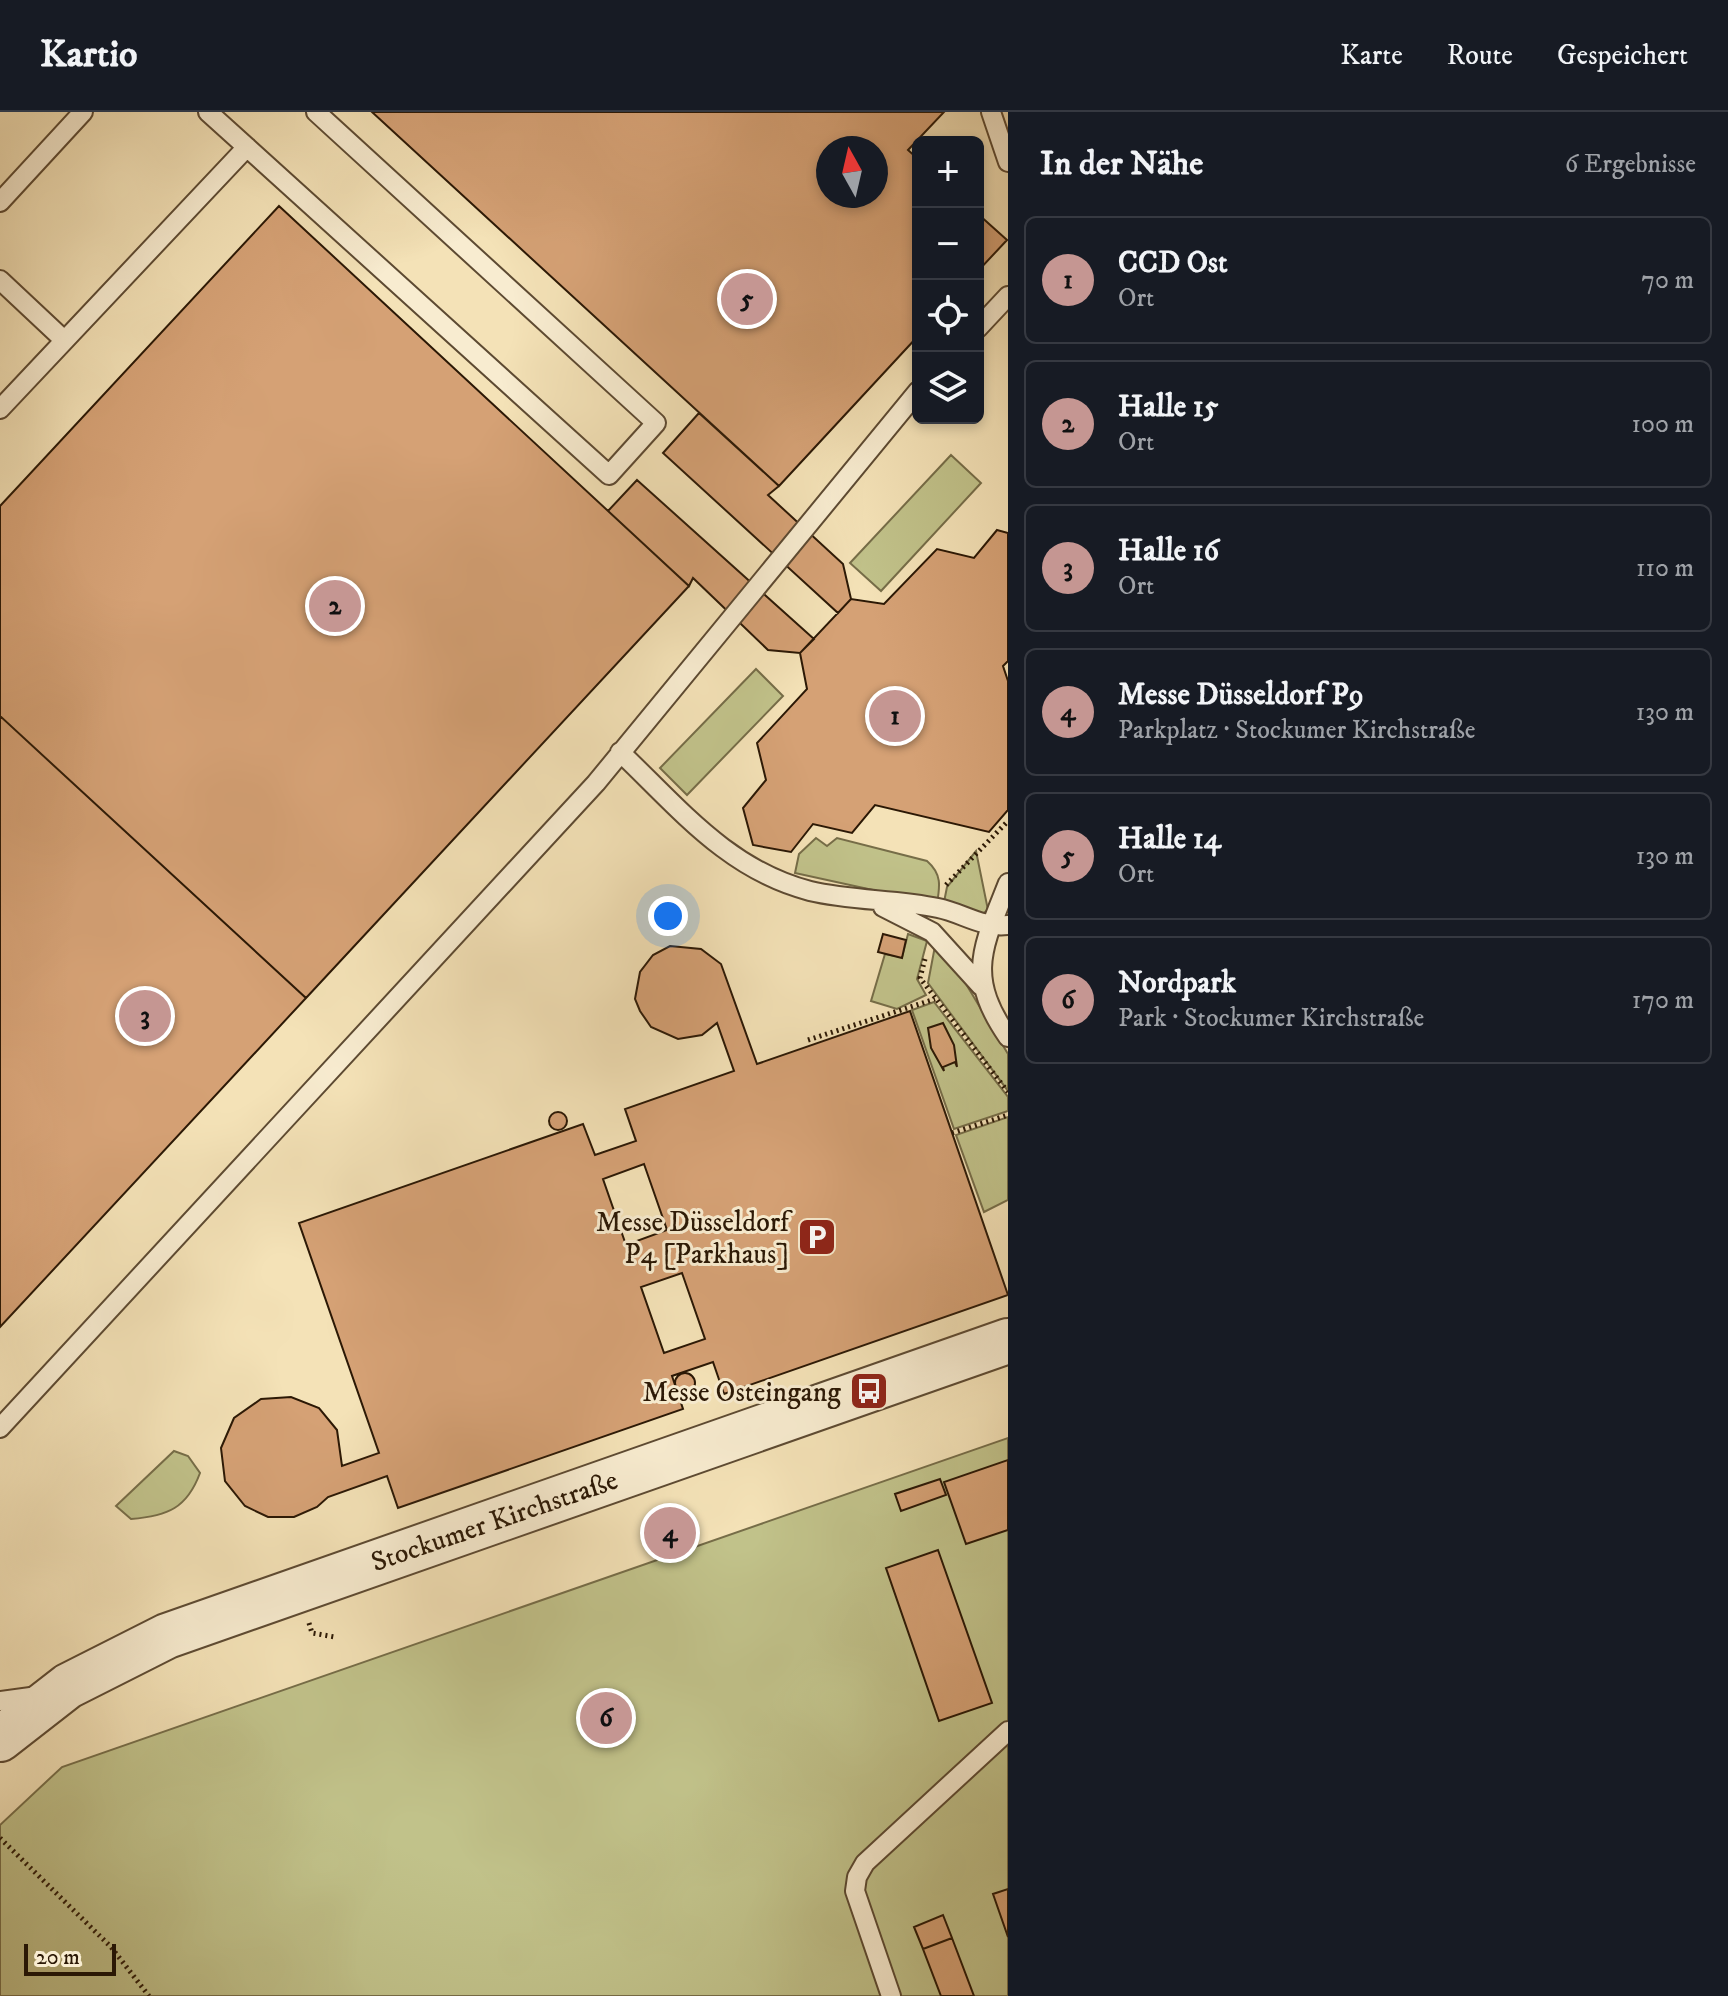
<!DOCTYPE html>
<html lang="de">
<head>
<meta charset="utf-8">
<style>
  body { margin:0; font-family:"IM FELL DW Pica",serif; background:#20242c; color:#f1f3f6 }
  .controls { position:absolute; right:24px; top:24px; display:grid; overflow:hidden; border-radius:12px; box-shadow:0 4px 12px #0003 }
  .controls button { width:72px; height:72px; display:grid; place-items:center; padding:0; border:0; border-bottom:2px solid #363941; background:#171b24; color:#f1f3f6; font:40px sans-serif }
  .compass { position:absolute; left:816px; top:24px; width:72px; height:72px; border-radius:50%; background:#171b24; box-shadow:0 4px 12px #0003; rotate:352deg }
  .scale { position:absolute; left:24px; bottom:20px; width:92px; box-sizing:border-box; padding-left:8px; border:4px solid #2b1805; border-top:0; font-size:22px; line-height:28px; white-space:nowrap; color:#2b1805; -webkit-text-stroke:6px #f8ecd0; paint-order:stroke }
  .you { position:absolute; left:668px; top:804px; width:28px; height:28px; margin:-20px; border:6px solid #fff; border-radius:50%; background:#1a73e8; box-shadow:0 0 0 12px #1a73e833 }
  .badge { display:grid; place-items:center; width:52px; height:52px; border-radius:50%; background:#c59692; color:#111; font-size:26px; font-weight:700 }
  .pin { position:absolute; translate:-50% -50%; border:4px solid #fff; box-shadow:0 2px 8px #0006 }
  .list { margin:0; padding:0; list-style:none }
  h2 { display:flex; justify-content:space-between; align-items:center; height:104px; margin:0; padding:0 32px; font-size:34px }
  h2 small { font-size:26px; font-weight:400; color:#9ea1a6 }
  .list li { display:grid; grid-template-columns:52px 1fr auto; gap:24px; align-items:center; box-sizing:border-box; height:128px; margin:0 16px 16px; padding:0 16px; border:2px solid #363941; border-radius:12px }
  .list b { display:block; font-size:30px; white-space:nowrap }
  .list p { margin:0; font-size:26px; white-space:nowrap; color:#9ea1a6 }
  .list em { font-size:26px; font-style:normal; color:#9ea1a6 }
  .icon { flex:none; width:44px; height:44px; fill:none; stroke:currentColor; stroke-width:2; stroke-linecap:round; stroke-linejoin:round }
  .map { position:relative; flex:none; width:1008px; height:1884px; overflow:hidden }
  header { display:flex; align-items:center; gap:48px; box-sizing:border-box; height:112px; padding:0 40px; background:#171b24; border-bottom:2px solid #363941 }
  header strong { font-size:38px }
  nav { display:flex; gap:44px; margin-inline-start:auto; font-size:28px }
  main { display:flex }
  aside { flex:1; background:#171b24 }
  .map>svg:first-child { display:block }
</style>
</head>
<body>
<header>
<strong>Kartio</strong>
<nav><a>Karte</a><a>Route</a><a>Gespeichert</a></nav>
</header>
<main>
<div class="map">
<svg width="1008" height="1884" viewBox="0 0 1008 1884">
  <rect width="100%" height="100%" fill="#f4e2b7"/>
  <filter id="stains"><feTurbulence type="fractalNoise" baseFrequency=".0025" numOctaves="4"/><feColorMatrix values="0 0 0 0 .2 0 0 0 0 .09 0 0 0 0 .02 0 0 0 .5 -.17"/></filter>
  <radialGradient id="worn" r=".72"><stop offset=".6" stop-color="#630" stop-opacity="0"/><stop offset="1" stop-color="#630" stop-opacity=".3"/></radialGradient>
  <path fill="#c1c28a" stroke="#766d48" stroke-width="2" d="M951 343 981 371 881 479 850 451Z
    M756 557 783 584 687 683 660 656Z
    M816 726 827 734 837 726 927 749C942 762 940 774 937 792L795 761 799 742Z
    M976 739 988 798 982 802 944 790 947 775Z
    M908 822 927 829 917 867 926 883 897 897 871 889 885 842 902 845Z
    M935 834 954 852 1008 942V979L928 871Z
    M934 890 1008 985V999L954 1017 912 898Z
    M1008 1005V1088L984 1100 956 1023Z
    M1008 1326V1884H0V1713L62 1655Z
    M174 1339 188 1344 200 1361C187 1396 168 1404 131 1407L116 1394Z"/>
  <path fill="#d5a175" stroke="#2b1805" stroke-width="2" fill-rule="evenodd" d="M372 0H944L908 38 918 47V224L779 374ZM828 36H876V84H828Z
    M279 94 689 474 306 886 0 604V394Z
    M978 102 1007 128 978 159Z
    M699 301 779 374 768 383 843 452 851 487 838 501 663 341Z
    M637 368 814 527 800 541 768 538 693 466 689 474 608 399Z
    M997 418 1008 421V549L1003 554 1008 569V698L989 720 875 693 852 721 813 712 791 740 753 733 743 696 766 668 757 631 807 577 800 541 851 487 884 492 937 437 974 446Z
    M0 604 306 886 0 1215Z
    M883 822 906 828 902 846 878 840Z
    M670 834 701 837 721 852 757 952 910 899 1008 1183 724 1282 713 1250 672 1264 683 1297 398 1396 387 1364 328 1385 317 1395 294 1405H268L245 1394 225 1369 221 1336 234 1306 261 1287 291 1285 319 1296 337 1318 342 1354 379 1341 299 1111 583 1012 595 1043 636 1029 625 997 734 959 717 911 702 923 678 927 651 915 640 899 635 887 640 860 653 843ZM644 1052 667 1118 626 1133 603 1067ZM682 1161 705 1227 664 1241 641 1175Z
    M943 911 954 933 957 955 955 950 943 955 944 959 931 936 928 916Z
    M549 1009a9 9 0 1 1 18 0a9 9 0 1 1-18 0Z
    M675 1271a10 10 0 1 1 20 0a10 10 0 1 1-20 0Z
    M1008 1348V1418L966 1432 944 1370Z
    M940 1367 946 1383 901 1399 895 1382Z
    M938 1438 992 1591 939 1609 886 1456Z
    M1008 1777V1825L993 1782Z
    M943 1803 952 1826 923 1837 914 1815Z
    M952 1826 974 1884H941L923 1837Z"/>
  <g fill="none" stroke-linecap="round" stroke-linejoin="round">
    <g stroke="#5d4a32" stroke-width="22">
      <path id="service" d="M208 0 609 363 656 311 316 0
        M991 0 1008 50
        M0 90 83 0
        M0 168 64 228
        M978 216 1008 184
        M0 297 247 35
        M620 640C679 696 728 758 810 779 852 789 896 787 938 796 963 801 981 816 1008 813
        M1008 771C983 835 965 863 1008 925
        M883 795 932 820 981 874
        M0 1316 596 671 918 279
        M0 1589 38 1584
        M891 1884 855 1779 857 1765 865 1751 1008 1619"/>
    </g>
    <g stroke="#5d4a32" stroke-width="48">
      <path id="tertiary" d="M0 1627 68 1574 167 1524 1008 1229"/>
    </g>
    <path stroke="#2b1805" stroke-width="5" stroke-dasharray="2 4" stroke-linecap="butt" d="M946 773 1006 711 1008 714
      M925 847 920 866 1008 980
      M808 928 935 887
      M952 1021 1008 1003
      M309 1511 312 1521 335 1525
      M0 1726 111 1835 149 1884"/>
    <use href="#service" stroke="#f8ecd0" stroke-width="18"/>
    <use href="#tertiary" stroke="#f8ecd0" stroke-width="44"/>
  </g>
  <defs>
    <g id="parking-square" transform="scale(2)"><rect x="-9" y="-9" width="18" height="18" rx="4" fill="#8f2418" stroke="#f8ecd0"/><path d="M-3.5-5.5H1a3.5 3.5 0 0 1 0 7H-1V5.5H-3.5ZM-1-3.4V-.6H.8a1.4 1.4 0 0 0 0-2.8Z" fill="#fff"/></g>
    <g id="bus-square" transform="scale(2)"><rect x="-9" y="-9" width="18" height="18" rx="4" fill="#8f2418" stroke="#f8ecd0"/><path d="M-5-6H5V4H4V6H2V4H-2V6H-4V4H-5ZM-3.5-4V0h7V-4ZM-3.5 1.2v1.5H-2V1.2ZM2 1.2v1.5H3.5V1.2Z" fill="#fff"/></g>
  </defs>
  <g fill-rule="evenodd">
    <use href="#parking-square" x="817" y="1125"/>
    <use href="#bus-square" x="869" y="1279"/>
  </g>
  <g text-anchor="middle" stroke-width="6" stroke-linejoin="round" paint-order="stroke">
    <g font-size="28" fill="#2b1805" stroke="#f8ecd0" text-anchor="end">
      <text x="789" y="1119">Messe Düsseldorf<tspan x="789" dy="32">P4 [Parkhaus]</tspan></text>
      <text x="841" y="1289">Messe Osteingang</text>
    </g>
    <g font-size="28" fill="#2b1805" stroke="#f8ecd0">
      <text transform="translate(494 1408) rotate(-19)" y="10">Stockumer Kirchstraße</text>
    </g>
  </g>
  <rect width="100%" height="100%" filter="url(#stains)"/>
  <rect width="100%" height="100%" fill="url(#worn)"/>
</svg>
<div class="controls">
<button>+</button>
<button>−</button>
<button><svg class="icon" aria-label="locate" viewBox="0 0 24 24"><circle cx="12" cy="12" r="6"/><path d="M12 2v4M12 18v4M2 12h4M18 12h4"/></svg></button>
<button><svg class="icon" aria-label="layers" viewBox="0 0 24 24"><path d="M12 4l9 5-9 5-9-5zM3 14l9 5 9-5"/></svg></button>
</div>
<svg class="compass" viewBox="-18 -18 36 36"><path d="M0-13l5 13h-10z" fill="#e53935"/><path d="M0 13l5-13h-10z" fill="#9ea1a6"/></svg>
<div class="scale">20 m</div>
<div class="you"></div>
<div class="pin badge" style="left:895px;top:604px">1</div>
<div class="pin badge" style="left:335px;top:494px">2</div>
<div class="pin badge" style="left:145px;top:904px">3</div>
<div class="pin badge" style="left:670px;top:1421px">4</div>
<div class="pin badge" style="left:747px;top:187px">5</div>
<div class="pin badge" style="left:606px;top:1606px">6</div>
</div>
<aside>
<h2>In der Nähe<small>6 Ergebnisse</small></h2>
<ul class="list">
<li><span class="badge">1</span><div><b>CCD Ost</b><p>Ort</p></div><em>70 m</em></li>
<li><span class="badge">2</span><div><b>Halle 15</b><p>Ort</p></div><em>100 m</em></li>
<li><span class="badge">3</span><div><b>Halle 16</b><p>Ort</p></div><em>110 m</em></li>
<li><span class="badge">4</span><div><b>Messe Düsseldorf P9</b><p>Parkplatz · Stockumer Kirchstraße</p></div><em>130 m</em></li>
<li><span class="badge">5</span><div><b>Halle 14</b><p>Ort</p></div><em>130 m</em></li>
<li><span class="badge">6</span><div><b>Nordpark</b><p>Park · Stockumer Kirchstraße</p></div><em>170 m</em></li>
</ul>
</aside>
</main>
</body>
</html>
